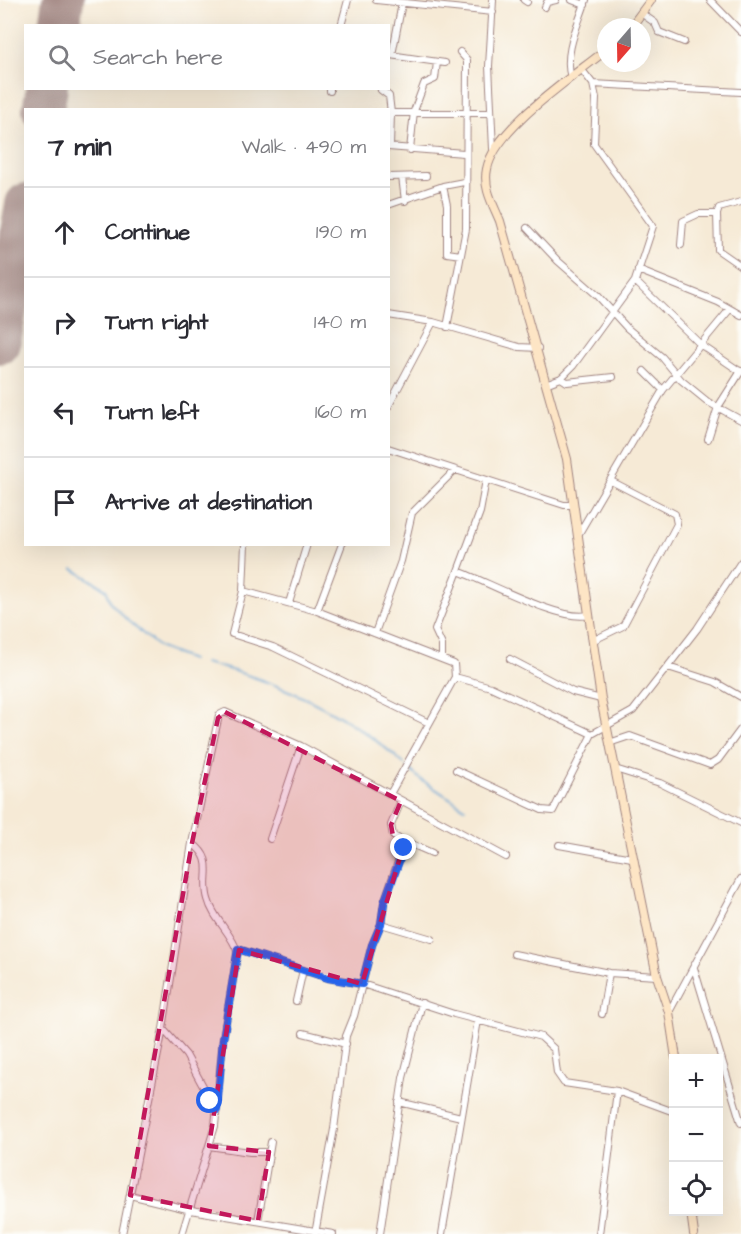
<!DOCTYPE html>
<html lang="en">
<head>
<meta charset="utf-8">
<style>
  body { margin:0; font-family:"Architects Daughter",sans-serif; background:#f7f7f7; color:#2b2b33 }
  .controls { position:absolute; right:18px; bottom:18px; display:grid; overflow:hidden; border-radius:0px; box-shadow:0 6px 24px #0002 }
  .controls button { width:54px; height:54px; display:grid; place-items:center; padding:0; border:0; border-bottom:2px solid #e1e1e2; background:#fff; color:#2b2b33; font:30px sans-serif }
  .compass { position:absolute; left:597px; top:18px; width:54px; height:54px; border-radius:50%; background:#fff; box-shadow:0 6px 24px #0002; rotate:200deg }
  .stop { position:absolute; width:18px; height:18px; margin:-14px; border:4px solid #2563eb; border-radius:50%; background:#fff }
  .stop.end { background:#2563eb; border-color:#fff; box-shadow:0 2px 6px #0008 }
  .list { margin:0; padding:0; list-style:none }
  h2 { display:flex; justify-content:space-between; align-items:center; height:78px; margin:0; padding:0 24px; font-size:26px }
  h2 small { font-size:20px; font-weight:400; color:#7c7c81 }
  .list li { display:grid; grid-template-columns:39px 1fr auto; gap:18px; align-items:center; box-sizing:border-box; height:90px; padding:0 24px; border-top:2px solid #e1e1e2 }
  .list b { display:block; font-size:22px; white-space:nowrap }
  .list em { font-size:20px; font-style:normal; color:#7c7c81 }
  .icon { flex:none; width:33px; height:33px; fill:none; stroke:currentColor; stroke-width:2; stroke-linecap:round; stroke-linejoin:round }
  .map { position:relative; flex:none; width:741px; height:1234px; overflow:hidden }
  .search { position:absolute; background:#fff; box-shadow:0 6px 24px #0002; left:24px; top:24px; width:366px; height:66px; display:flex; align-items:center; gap:15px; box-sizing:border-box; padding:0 21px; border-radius:0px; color:#7c7c81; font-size:22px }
  .panel { position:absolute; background:#fff; box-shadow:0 6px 24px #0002; left:24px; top:108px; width:366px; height:438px; border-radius:0px }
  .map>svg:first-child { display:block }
</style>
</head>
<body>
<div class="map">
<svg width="741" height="1234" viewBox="0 0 741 1234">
  <rect width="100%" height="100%" fill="#fdfcf7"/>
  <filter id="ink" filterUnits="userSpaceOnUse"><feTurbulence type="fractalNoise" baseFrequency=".0167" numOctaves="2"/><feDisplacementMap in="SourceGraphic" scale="12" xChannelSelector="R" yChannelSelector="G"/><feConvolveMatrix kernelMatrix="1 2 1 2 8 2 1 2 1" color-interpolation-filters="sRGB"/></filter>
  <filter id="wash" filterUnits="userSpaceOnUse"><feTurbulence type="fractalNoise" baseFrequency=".008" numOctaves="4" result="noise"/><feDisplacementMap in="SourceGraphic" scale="24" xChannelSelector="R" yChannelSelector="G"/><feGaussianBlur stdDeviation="1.35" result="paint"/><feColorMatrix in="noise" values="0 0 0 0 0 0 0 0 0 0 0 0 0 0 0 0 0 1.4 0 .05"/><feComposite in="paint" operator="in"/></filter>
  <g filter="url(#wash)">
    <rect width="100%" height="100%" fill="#f6ead6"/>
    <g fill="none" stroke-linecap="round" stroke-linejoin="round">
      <path stroke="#62a1d4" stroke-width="1.5" d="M73 569 106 589 111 603 128 621 160 648 191 660
        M204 663C276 680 349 713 404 764
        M407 767 420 779 465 808"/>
      <path stroke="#a08480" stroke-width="42" d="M59 26 63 0
        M43 110 47 88
        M0 343 26 204"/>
    </g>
  </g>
  <g filter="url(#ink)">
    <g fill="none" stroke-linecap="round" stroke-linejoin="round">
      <g stroke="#a08480" stroke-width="8">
        <path id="minor" d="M376 0 493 12
          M524 0 527 2
          M572 0 585 5
          M710 0 741 32
          M545 7 547 2 556 0
          M641 13 655 23 659 32 684 42
          M341 26 348 0
          M390 55 445 63
          M392 55 402 3
          M571 78C563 53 579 23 586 0
          M593 84 741 92
          M381 90 389 96 391 113 390 147
          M330 91V88
          M391 113H491
          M388 147 464 153
          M493 149 489 66 493 0
          M410 150 414 111 424 84 435 79 437 62
          M388 177 426 176
          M402 177 405 201
          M443 186 447 205V253L461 255
          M741 202 719 208 717 214 718 250 741 266
          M388 205 443 186 464 182
          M527 228 558 261 598 296 627 328 662 357 681 380 708 402 741 420
          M681 245 683 221 698 214H717
          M638 270 718 302 741 315
          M635 281 701 345 741 372
          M388 315 433 322
          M447 327 466 229 467 60 460 52
          M644 371 663 390
          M561 378 567 382 613 377
          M548 383 561 378 573 366 635 281 653 226 594 144 596 98 593 84 582 70
          M388 407 433 322 519 347 538 348
          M708 439 718 407 741 371
          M388 448 564 505H573
          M578 535 663 390 730 309
          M245 544 243 591 232 634 273 647 429 723
          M458 571 480 512 486 480
          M243 591 317 611 454 664 455 677 390 794
          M289 603 307 544
          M317 611 342 544
          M375 633 401 561 412 513 455 470
          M592 641 623 626 677 524 675 514 611 481
          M442 658V645L435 630 458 571C488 582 561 622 588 615
          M510 659 573 692 601 699
          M668 667 715 682 741 697
          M455 677 491 687 592 734
          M609 743 630 736 710 765 718 760 741 729
          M615 769 660 783 741 823
          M456 770 542 810 553 811 592 734 633 711 697 629 741 562
          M401 801 391 825 393 836 432 853
          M270 839 301 746
          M192 843C217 861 201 876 208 899 213 919 232 933 238 953
          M559 845 632 858
          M381 924 432 939
          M514 954 609 973 657 976
          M694 968 741 1123
          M296 1001 303 970
          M669 1012 741 879
          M602 1014 609 973
          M163 1029 186 1055 216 1110
          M303 1033 346 1044
          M399 1102 461 1117
          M209 1146 250 1152H269
          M130 1195 191 1210 333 1234
          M258 1221 271 1142
          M122 1234 163 1029 192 843 219 715 225 712 301 746 506 857
          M182 1234 215 1126 223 1039 238 949 328 978 362 984 454 1014 541 1037 554 1049 557 1073 564 1083 617 1091 674 1112
          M315 1234 334 1129 346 1036 354 1016 372 945 381 924 384 903 405 841
          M380 1234 403 1078 422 1003
          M442 1234 478 1020
          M599 1234 617 1091"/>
      </g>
      <g stroke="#a08480" stroke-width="10">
        <path id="secondary" d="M631 27 651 0
          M606 50C573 77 495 128 487 169 483 188 493 204 500 221L567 459 601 699 657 976 669 1012 676 1058
          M691 1212 694 1234"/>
      </g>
      <use href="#minor" stroke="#fff" stroke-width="6"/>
      <use href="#secondary" stroke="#fde5c5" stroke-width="8"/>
    </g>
  </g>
  <g fill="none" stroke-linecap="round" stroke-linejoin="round" filter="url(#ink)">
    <path stroke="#2563eb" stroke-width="8" d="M210 1101 217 1110 223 1039 238 949 328 978 362 984 372 945 381 924 384 903 404 848"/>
  </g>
  <path fill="#c2185b" fill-opacity="0.2" stroke="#c2185b" stroke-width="4.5" stroke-dasharray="12 8" stroke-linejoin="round" d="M225 712 401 801 391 825 393 836 405 841 362 984 239 950 209 1146 269 1152 258 1221 130 1195 192 843 218 718Z"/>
</svg>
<div class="controls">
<button>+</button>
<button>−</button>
<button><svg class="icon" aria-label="locate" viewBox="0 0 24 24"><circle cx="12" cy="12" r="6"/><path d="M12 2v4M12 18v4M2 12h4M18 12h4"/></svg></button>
</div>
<svg class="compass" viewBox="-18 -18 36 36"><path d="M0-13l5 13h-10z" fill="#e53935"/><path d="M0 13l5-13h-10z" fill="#7c7c81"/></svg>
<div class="stop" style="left:210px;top:1101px"></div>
<div class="stop end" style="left:404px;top:848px"></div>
<div class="search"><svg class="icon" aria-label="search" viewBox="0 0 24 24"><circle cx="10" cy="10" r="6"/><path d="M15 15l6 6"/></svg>Search here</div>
<section class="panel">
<h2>7 min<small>Walk · 490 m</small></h2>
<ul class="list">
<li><svg class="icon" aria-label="ahead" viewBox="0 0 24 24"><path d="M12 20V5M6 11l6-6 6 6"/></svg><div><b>Continue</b></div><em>190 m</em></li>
<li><svg class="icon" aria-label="right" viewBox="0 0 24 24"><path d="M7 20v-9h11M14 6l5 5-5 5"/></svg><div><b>Turn right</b></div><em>140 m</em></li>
<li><svg class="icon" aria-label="left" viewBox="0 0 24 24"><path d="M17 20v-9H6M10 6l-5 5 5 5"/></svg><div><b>Turn left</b></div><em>160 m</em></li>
<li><svg class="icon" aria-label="arrive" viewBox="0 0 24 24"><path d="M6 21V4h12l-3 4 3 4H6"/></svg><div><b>Arrive at destination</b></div></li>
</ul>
</section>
</div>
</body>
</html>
